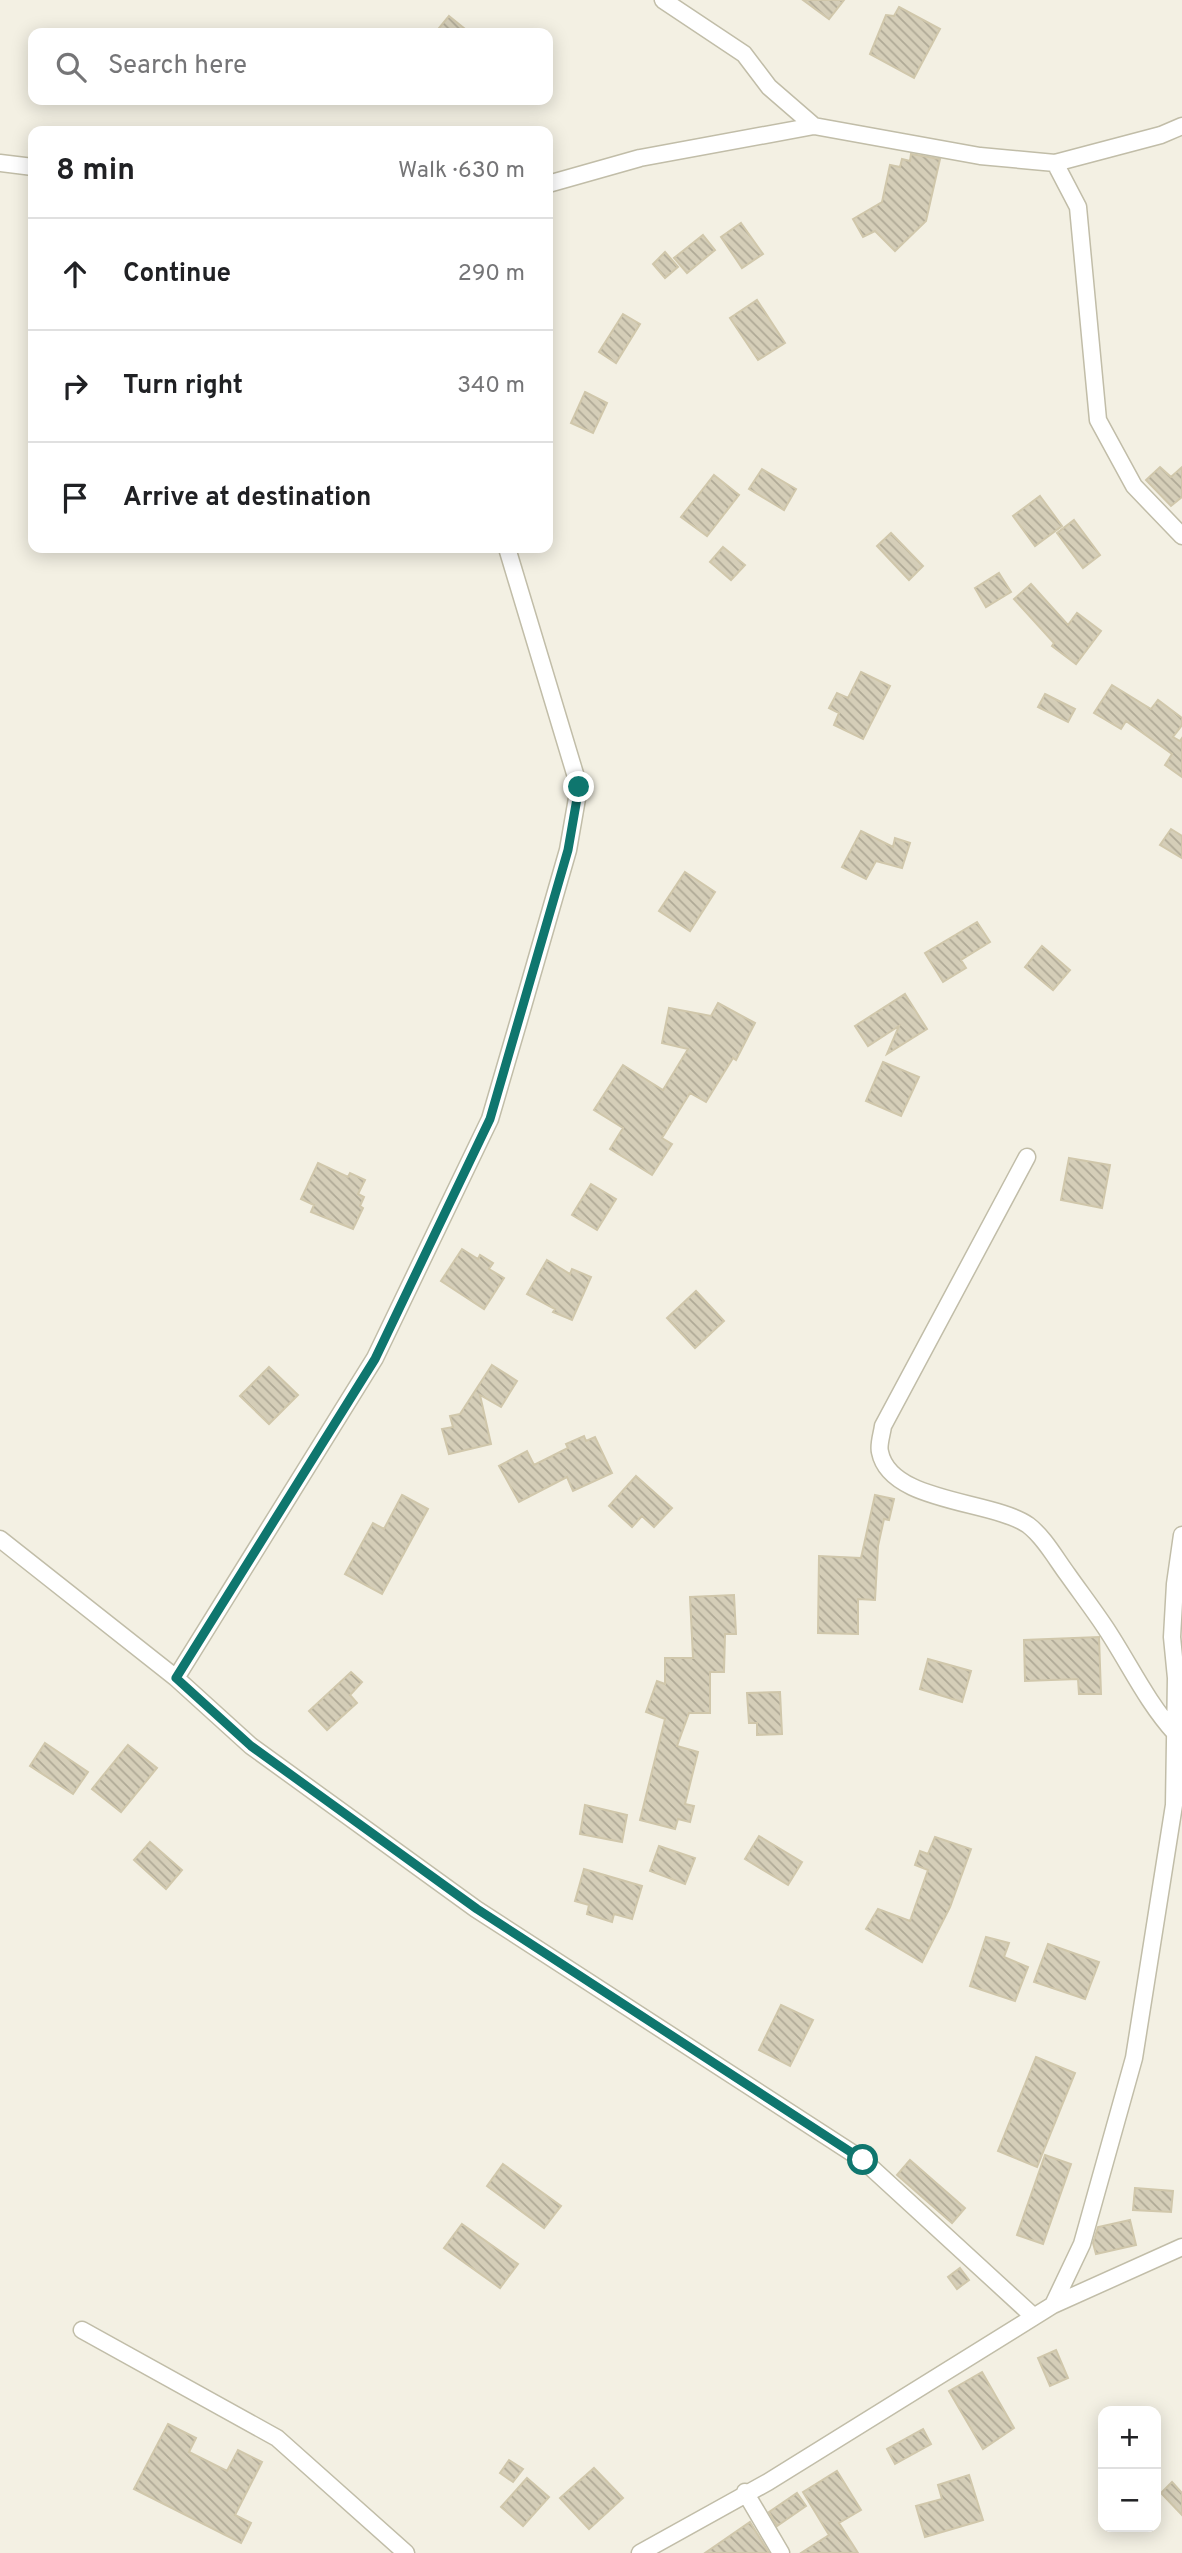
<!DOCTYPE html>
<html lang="en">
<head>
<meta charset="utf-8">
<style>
  body { margin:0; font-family:Overpass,sans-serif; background:#f6f6f6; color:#202124 }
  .controls { position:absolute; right:21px; bottom:21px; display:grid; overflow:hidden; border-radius:14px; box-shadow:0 4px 18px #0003 }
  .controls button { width:63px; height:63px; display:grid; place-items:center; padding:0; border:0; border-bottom:2px solid #e0e0e0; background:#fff; color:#202124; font:35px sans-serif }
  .stop { position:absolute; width:21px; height:21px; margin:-16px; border:5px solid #0f766e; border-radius:50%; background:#fff }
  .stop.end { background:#0f766e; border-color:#fff; box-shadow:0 2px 7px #0008 }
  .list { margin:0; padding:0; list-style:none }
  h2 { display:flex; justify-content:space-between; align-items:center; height:91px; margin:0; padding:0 28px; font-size:30px }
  h2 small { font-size:23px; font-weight:400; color:#757577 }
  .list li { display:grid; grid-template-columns:46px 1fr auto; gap:21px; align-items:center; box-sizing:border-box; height:112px; padding:0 28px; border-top:2px solid #e0e0e0 }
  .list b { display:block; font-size:26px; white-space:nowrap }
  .list em { font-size:23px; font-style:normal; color:#757577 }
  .icon { flex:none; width:38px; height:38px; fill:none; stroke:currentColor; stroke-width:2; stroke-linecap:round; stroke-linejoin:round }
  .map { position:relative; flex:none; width:1182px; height:2553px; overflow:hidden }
  .search { position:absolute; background:#fff; box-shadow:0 4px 18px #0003; left:28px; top:28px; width:525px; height:77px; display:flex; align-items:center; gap:18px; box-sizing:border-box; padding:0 24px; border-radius:14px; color:#757577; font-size:26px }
  .panel { position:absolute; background:#fff; box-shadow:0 4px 18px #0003; left:28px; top:126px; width:525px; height:427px; border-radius:14px }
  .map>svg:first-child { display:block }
</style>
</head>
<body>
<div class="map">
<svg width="1182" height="2553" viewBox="0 0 1182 2553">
  <defs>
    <pattern id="building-back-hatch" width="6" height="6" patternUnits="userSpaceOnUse" patternTransform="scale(1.75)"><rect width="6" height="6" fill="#d5ceb8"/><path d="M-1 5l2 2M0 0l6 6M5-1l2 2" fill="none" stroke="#afa996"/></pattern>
  </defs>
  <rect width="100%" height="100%" fill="#f3f0e3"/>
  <path fill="url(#building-back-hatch)" stroke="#d0c7ab" stroke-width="2" d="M803 0H844L829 19Z
    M899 7 940 29 914 78 870 54 886 15 894 16Z
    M449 16 470 33H435Z
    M911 154 940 159 926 221 895 251 875 231 863 237 853 219 882 202 890 165 900 167 902 159 910 161Z
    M741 223 763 254 742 268 721 237Z
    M703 235 715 250 687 273 674 258Z
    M665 252 678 267 665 278 653 264Z
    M757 300 785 343 758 360 730 318Z
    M623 314 640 324 616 363 599 352Z
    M585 392 607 403 593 433 571 423Z
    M1160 467 1171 477 1182 467V497L1171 506 1146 480Z
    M762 469 796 489 784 510 749 489Z
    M714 475 739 495 707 536 681 517Z
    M1040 496 1062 526 1035 546 1013 516Z
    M1074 520 1100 555 1083 568 1057 533Z
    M891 533 923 566 909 580 877 546Z
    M723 547 745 565 731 580 710 562Z
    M999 573 1011 592 986 607 975 588Z
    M1031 584 1068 625 1077 613 1101 631 1076 664 1052 646 1054 643 1014 599Z
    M861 672 890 686 863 739 834 725 839 713 829 708 837 693 848 698Z
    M1112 685 1151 709 1158 700 1182 718V725L1173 737 1180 741 1182 738V777L1165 765 1172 754 1126 721 1121 729 1094 713Z
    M1045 694 1075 709 1068 722 1038 707Z
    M1171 829 1182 836V858L1160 845Z
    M861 831 893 847 895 838 910 843 902 868 876 861 866 879 842 867Z
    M685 872 715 892 690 931 659 911Z
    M977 922 990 942 961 960 966 968 943 982 925 953Z
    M1042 946 1070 970 1053 990 1025 967Z
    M905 994 927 1029 887 1054 899 1026 868 1046 855 1026Z
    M718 1003 755 1023 736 1060 733 1058 706 1102 690 1093 662 1138 672 1144 652 1175 610 1149 623 1128 594 1110 623 1065 663 1090 688 1049 662 1043 669 1008 711 1016Z
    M883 1062 919 1077 901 1116 866 1101Z
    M1069 1158 1110 1165 1102 1208 1061 1200Z
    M318 1163 348 1177 350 1173 365 1180 358 1194 364 1197 360 1206 363 1208 353 1229 311 1212 314 1205 301 1199Z
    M591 1184 616 1199 597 1230 572 1215Z
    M462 1249 478 1259 480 1255 493 1263 489 1269 504 1278 484 1309 441 1281Z
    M547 1260 570 1274 572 1269 591 1277 572 1320 553 1312 555 1309 527 1294Z
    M696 1291 724 1321 695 1348 667 1318Z
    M492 1365 517 1381 501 1407 480 1395 491 1444 449 1454 442 1429 453 1427 450 1416 460 1414Z
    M269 1367 298 1395 269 1424 240 1396Z
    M584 1436 586 1441 595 1437 612 1473 573 1491 567 1477 519 1502 499 1466 527 1451 534 1465 568 1448 566 1444Z
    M636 1476 672 1508 654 1527 642 1516 632 1527 609 1506Z
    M402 1495 428 1509 382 1594 345 1574 373 1523 384 1529Z
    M875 1495 894 1499 889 1520 884 1519 878 1546 875 1600 858 1599V1634L818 1633 819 1556 861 1558Z
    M734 1595 736 1634H725L724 1672H710V1713H689L677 1746 698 1752 685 1804 694 1806 690 1822 678 1819 675 1829 640 1820 665 1719 646 1712 657 1681 665 1684V1658H693L690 1597Z
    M1099 1637 1101 1694H1079L1078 1679 1025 1681 1024 1640Z
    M928 1659 971 1671 962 1702 920 1689Z
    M351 1672 362 1682 350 1695 357 1703 327 1730 309 1711Z
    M780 1692 782 1734 757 1735V1723H749L747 1693Z
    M45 1743 88 1772 73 1794 30 1766Z
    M128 1745 157 1768 121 1812 92 1789Z
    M585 1805 627 1815 622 1842 580 1834Z
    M759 1836 802 1862 788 1885 745 1859Z
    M935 1837 971 1849 950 1907 922 1962 866 1929 878 1909 910 1921 928 1870 915 1865 920 1851 928 1854Z
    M150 1842 182 1870 166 1889 134 1860Z
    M659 1846 695 1858 685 1884 650 1871Z
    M584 1869 642 1886 632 1919 614 1914 612 1922 587 1914 589 1905 575 1901Z
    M986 1937 1009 1943 1004 1957 1028 1967 1015 2001 970 1986Z
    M1048 1944 1099 1962 1085 1999 1034 1982Z
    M781 2005 813 2020 790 2066 759 2050Z
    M1036 2057 1075 2073 1037 2167 998 2151Z
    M1045 2155 1071 2164 1043 2244 1017 2235Z
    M910 2160 965 2208 952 2223 897 2175Z
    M503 2164 561 2206 544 2228 487 2186Z
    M1135 2188 1173 2191 1171 2212 1133 2210Z
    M1130 2220 1136 2245 1096 2254 1093 2243 1098 2227Z
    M462 2224 518 2264 500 2288 444 2248Z
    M960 2268 969 2280 957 2289 948 2277Z
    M1056 2350 1068 2378 1050 2386 1038 2358Z
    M982 2372 1014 2428 983 2449 949 2391Z
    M168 2424 196 2438 189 2452 227 2471 238 2450 262 2462 235 2515 251 2523 241 2543 134 2489Z
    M923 2429 931 2444 895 2464 887 2449Z
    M509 2460 523 2469 513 2482 500 2473Z
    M594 2468 623 2498 589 2529 560 2498Z
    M837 2471 861 2510 839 2523 858 2553H801L829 2535 803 2492Z
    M969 2475 983 2520 925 2537 916 2506 942 2499 938 2485Z
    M527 2478 549 2497 523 2526 501 2507Z
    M1172 2482 1182 2493V2515L1161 2493Z
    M797 2493 806 2506 777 2526 769 2512Z
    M750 2522 769 2553H705Z"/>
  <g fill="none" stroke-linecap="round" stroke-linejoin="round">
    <g stroke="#c1bda8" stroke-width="19">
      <path id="street" d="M663 0 744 54 769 87 814 126
        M0 163 33 167
        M1055 163 1078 207 1098 420 1134 486 1182 536
        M548 184 640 158 814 126 980 156 1055 163 1161 135 1182 126
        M1027 1157 883 1426C882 1434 878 1445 880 1452 890 1503 992 1500 1028 1525 1044 1537 1056 1559 1068 1575 1080 1592 1093 1609 1105 1627 1129 1663 1146 1701 1175 1733L1180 1734
        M0 1539 176 1678 251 1746 476 1909 863 2160 1033 2316
        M176 1678 375 1358 490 1119 519 1020 568 850 579 787 507 548
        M1053 2305 1082 2244 1134 2058 1174 1805 1176 1678 1172 1637 1175 1584 1182 1535
        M82 2330 277 2438 406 2553
        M745 2492 781 2553
        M640 2553 768 2482 1053 2305 1182 2247"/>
    </g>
    <use href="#street" stroke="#fff" stroke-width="16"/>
  </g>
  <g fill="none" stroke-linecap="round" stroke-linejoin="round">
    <path stroke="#0f766e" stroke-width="9" d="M579 787 568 850 490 1119 375 1359 176 1678 251 1746 477 1909 863 2160"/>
  </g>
</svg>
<div class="controls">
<button>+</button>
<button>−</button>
</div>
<div class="stop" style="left:863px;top:2160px"></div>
<div class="stop end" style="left:579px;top:787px"></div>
<div class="search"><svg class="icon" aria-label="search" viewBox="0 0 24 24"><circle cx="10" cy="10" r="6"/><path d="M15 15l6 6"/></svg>Search here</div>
<section class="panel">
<h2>8 min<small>Walk · 630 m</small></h2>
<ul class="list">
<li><svg class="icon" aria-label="ahead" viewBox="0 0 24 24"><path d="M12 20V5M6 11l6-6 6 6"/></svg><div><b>Continue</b></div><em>290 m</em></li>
<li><svg class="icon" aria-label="right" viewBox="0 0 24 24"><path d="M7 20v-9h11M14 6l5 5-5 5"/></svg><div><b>Turn right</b></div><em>340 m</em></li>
<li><svg class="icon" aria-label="arrive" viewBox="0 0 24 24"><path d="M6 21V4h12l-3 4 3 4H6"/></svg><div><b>Arrive at destination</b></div></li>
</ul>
</section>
</div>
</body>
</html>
